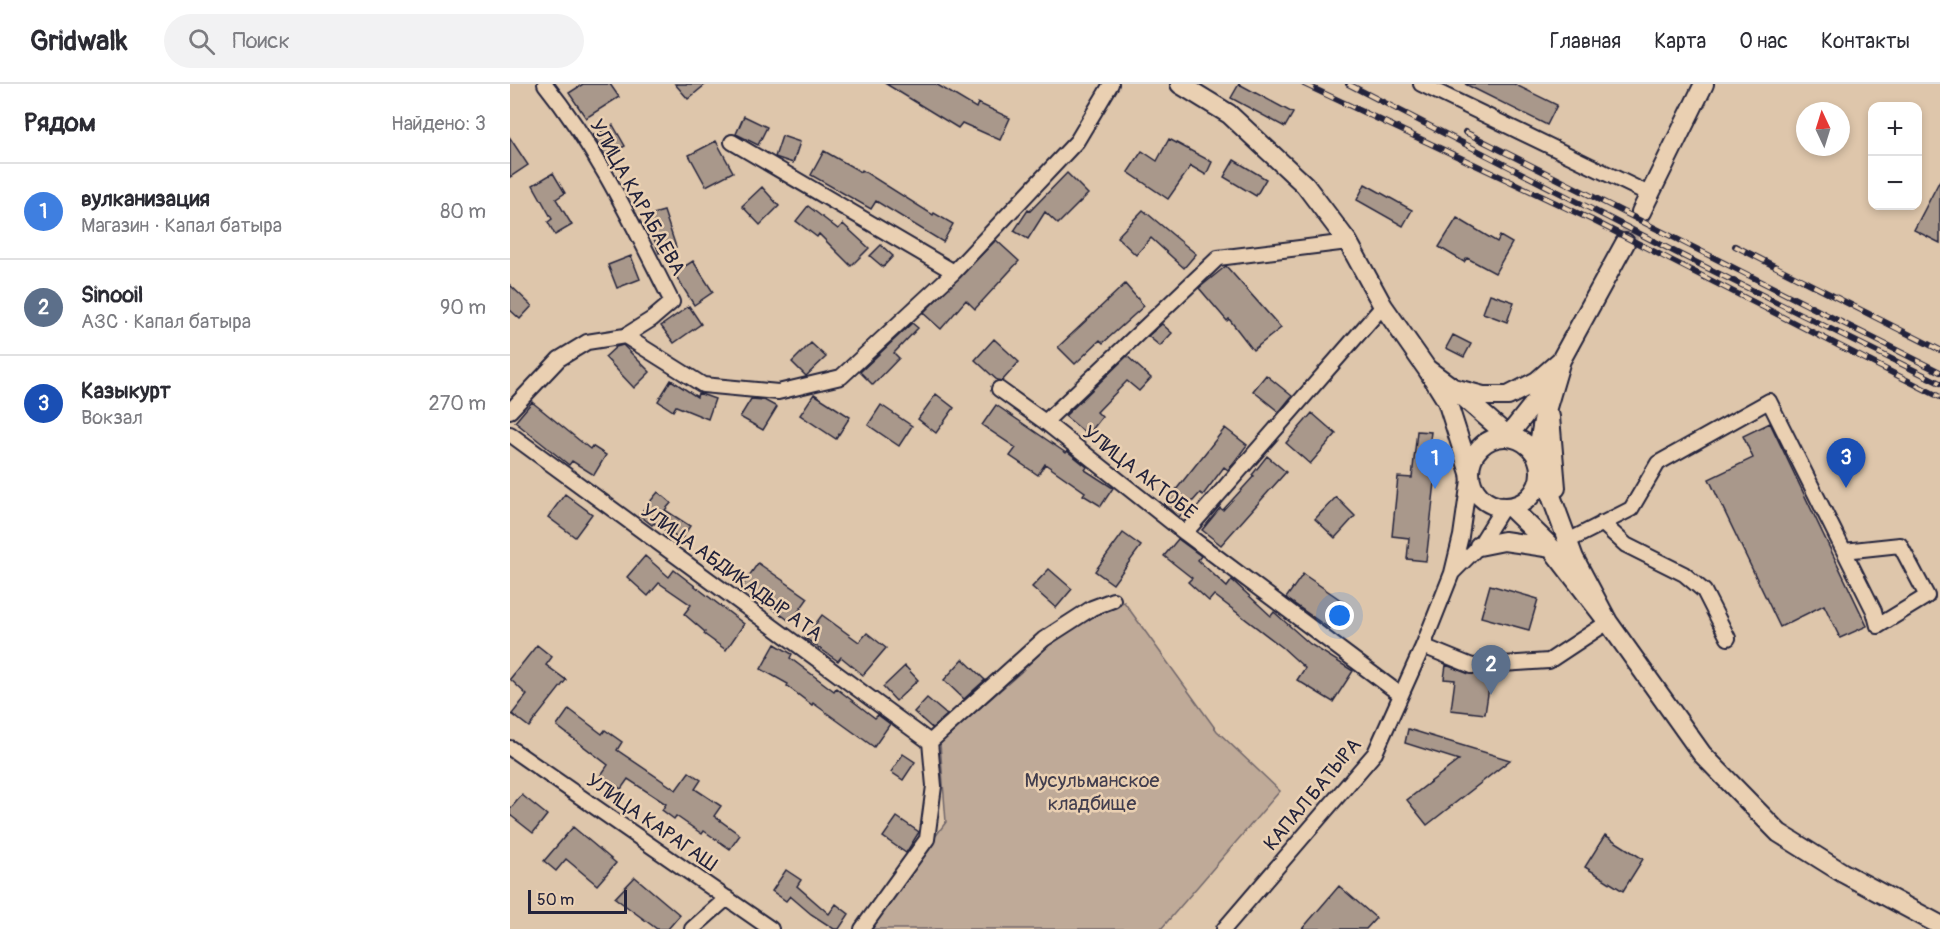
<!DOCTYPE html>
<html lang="ru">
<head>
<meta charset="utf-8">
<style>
  body { margin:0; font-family:Pangolin,sans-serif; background:#f2f2f3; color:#2b2b33 }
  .controls { position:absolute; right:18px; top:18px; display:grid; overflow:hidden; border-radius:12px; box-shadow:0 3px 9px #0003 }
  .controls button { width:54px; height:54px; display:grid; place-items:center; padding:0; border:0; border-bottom:2px solid #e1e1e2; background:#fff; color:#2b2b33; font:30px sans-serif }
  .compass { position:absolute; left:1286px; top:18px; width:54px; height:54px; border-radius:50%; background:#fff; box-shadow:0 3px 9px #0003; rotate:356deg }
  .scale { position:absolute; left:18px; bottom:15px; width:99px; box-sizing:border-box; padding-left:6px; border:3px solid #22223b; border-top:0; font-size:16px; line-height:21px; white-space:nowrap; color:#22223b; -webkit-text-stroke:4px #ead0b2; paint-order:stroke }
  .you { position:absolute; left:830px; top:532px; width:21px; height:21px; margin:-15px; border:4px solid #fff; border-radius:50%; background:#1a73e8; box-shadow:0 0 0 9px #1a73e833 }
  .badge { display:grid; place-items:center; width:39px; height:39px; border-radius:50%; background:#1f6fb2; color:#fff; font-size:20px; font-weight:700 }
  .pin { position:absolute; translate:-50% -50px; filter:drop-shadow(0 2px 3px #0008) }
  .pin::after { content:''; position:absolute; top:32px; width:21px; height:18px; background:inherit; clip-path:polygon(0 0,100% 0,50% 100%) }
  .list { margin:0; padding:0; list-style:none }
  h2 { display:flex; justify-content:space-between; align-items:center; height:78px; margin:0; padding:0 24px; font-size:26px }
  h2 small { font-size:20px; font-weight:400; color:#7c7c81 }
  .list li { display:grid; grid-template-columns:39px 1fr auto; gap:18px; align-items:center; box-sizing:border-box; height:96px; padding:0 24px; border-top:2px solid #e1e1e2 }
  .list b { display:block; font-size:22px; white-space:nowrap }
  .list p { margin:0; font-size:20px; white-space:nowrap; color:#7c7c81 }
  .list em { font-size:20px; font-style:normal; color:#7c7c81 }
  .icon { flex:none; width:33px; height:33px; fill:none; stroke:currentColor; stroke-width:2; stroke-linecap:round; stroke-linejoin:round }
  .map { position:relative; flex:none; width:1430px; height:845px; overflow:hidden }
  header { display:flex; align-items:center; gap:36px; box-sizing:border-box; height:84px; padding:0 30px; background:#fff; border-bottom:2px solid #e1e1e2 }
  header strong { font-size:28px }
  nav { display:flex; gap:33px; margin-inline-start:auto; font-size:21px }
  .search { width:420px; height:54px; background:#f2f2f3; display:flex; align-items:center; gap:15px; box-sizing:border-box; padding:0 21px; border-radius:33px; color:#7c7c81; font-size:22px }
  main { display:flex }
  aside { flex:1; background:#fff }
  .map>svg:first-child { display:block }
</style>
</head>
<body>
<header>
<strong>Gridwalk</strong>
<div class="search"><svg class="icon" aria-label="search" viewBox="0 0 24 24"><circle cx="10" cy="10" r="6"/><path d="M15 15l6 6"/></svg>Поиск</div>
<nav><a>Главная</a><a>Карта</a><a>О нас</a><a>Контакты</a></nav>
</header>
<main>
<aside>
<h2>Рядом<small>Найдено: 3</small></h2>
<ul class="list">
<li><span class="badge" style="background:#3f7fe0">1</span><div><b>вулканизация</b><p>Магазин · Капал батыра</p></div><em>80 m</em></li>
<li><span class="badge" style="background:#5c6f8a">2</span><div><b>Sinooil</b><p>АЗС · Капал батыра</p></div><em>90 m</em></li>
<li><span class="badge" style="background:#1a4fb4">3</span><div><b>Казыкурт</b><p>Вокзал</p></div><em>270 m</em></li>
</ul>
</aside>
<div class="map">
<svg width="1430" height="845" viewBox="0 0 1430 845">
  <rect width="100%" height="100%" fill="#dec6ab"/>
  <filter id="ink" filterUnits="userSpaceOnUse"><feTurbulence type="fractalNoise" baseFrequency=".0167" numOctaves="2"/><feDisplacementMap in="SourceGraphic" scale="12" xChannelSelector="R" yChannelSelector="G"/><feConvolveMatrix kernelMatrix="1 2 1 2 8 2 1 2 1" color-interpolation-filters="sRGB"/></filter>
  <g filter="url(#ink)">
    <path fill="#bfaa98" stroke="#70666a" stroke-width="1.5" d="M614 518 707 647 770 707 651 845H357L436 738 430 659 510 589 550 549 589 527Z"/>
    <path fill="#a9988b" stroke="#22223b" stroke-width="1.5" d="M73 0H100L109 13 76 34 59 9Z
      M165 0H196L178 15Z
      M376 0H426L466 24 468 19 500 34 490 56 452 39 448 44Z
      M729 0 783 29 775 43 721 14Z
      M955 0H1004L1047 21 1037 41Z
      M234 32 257 43 248 61 226 50Z
      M103 41 115 62 96 73 83 51Z
      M272 52 290 58 283 79 265 73Z
      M0 54 18 81 0 93Z
      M659 55 702 78 696 91 681 82 658 115 618 88 632 67 647 77Z
      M206 57 223 88 196 102 179 71Z
      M314 67 351 88 352 86 423 131 424 129 443 140 433 158 366 117 361 125 301 91Z
      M724 76 756 95 746 112 714 93Z
      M43 89 55 109 46 115 62 141 45 151 38 138 42 135 23 101Z
      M557 89 578 110 548 140 535 128 518 155 504 147 518 126 520 127Z
      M1430 96V159L1404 146Z
      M855 100 902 126 893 142 847 116Z
      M252 103 269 122 250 141 232 122Z
      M298 122 328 145 333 140 359 164 341 182 309 150 307 153 286 137Z
      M633 126 686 170 674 184 641 154 626 171 607 153Z
      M154 127 166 163 149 169 136 132Z
      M947 134 987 158 990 152 1002 159 985 189 957 174 954 178 929 163Z
      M486 156 509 177 465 225 456 216 431 245 413 229Z
      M371 161 383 172 373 183 360 172Z
      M121 172 130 195 107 204 98 181Z
      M183 177 203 208 184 221 164 189Z
      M716 182 771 244 743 266 719 235 717 237 689 204Z
      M615 200 634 222 593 259 590 256 565 280 548 263Z
      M0 201 22 222 10 235 0 226Z
      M980 210 1004 218 997 238 973 229Z
      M179 222 191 240 164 259 151 242Z
      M402 239 408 244 384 269 389 274 363 301 350 288Z
      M652 240 662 249 650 262 638 252Z
      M943 251 961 260 954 273 936 264Z
      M484 255 509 278 492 297 487 296 465 276Z
      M301 259 316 273 296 292 282 278Z
      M113 261 140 288 124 304 95 273 106 263Z
      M617 272 641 294 629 307 617 297 587 328 592 333 578 351 555 332Z
      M756 291 782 312 769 328 743 307Z
      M161 296 187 313 188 309 205 315 198 335 166 322 163 327 148 317Z
      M304 310 340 333 326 355 290 331Z
      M426 310 444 324 426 349 408 335Z
      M241 315 254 316 267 323 253 346 230 333Z
      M22 318 80 365 82 362 96 371 84 391 62 377 59 381 5 338Z
      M371 321 402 342 389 362 358 341Z
      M486 321 556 369 557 367 577 383 575 386 603 404 591 422 573 411 575 408 535 380 528 391 500 372 506 364 472 341Z
      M802 329 826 350 800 380 776 359Z
      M1260 339 1357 542 1330 554 1314 521 1270 543 1199 395 1243 374 1233 352Z
      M715 344 737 361 718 386 714 383 693 411 690 409 669 433 654 421Z
      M907 347 921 348 918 371 928 372 916 477 897 475 899 454 882 452 888 393 902 394Z
      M757 372 776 388 711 461 692 446 710 424 713 426 744 392 742 391Z
      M148 408 161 419 155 426 180 442 171 456 144 439 142 441 129 431Z
      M55 410 82 430 65 453 38 433Z
      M826 413 845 432 825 454 805 435Z
      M613 449 631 462 603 500 585 487Z
      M668 455 691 472 688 476 717 503 722 496 761 532 764 528 800 560 843 587 823 618 787 596 795 584 772 563 704 511 699 517 678 498 682 494 654 472Z
      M135 472 159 493 164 486 234 540 216 566 194 550 195 548 174 530 181 521 149 499 138 512 117 493Z
      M248 479 298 514 281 538 232 502Z
      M539 485 562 505 546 524 522 503Z
      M793 490 838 521 820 545 776 514Z
      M980 501 1028 515 1019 546 971 533Z
      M312 531 349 558 357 549 376 564 353 591 331 573 328 577 295 554Z
      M265 560 282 570 280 574 324 607 326 604 365 634 368 631 380 640 364 663 303 619 302 621 277 602 278 600 251 585Z
      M27 561 42 573 36 581 56 596 19 643 2 630 17 611 0 595Z
      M453 575 475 596 454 615 434 596Z
      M936 581 959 590H981L975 630 941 626 945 596 934 595Z
      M395 582 408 596 386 617 373 603Z
      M417 614 437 631 422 644 404 628Z
      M59 625 92 650 95 646 112 658 107 666 166 706 179 688 191 696 185 705 211 722 204 732 230 751 220 765 194 747 192 750 166 732 164 735 152 726 156 720 118 695 111 705 91 691 98 681 47 642Z
      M898 645 1000 676 917 741 897 716 949 676 895 659Z
      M393 670 405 678 393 696 381 688Z
      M12 711 37 731 23 749 0 731V725Z
      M387 733 409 748 396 769 373 753Z
      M63 743 106 779 87 801 56 775 46 787 34 777Z
      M1095 751 1133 775 1113 807 1075 783Z
      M276 786 291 796 287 802 319 830 326 820 339 830 329 845H324L301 830 280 812 276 817 262 807Z
      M125 793 170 831 158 845H147L105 814Z
      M829 802 866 834 856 845H792Z"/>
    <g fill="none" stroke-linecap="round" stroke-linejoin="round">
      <path stroke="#b8a595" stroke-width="18" stroke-dasharray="18 9" stroke-linecap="butt" d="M1115 159 1131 128"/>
      <g stroke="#22223b" stroke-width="18">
        <path id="minor" d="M911 0 1139 110
          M222 58 444 188
          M115 252 193 301 268 308 331 293 444 188 567 57 601 0
          M489 305 535 338 675 449 891 611
          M0 327 49 275 77 258 115 252 142 235 162 218C124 143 88 66 35 0
          M535 338 708 174 838 158
          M0 350 420 658
          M960 389 951 452 942 489 969 462 994 422
          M1092 439 1116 461 1174 490 1194 507 1218 554
          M675 449 873 222
          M1058 457 1121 425 1148 379 1259 317 1364 527 1368 542 1417 512 1390 461 1334 467
          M913 562 962 582 1039 577 1098 538
          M420 658 534 555 582 524 603 516
          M0 664 261 845
          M182 845 217 814
          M352 845 417 755 424 702 420 658
          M714 845 865 669 913 562 942 489"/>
      </g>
      <g stroke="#22223b" stroke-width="22">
        <path id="major" d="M670 0 719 30 795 101 838 158 873 222 917 285
          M1131 128 1194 0
          M943 304 973 312H998L1027 297 1051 276 1115 159
          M1040 333 1046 404
          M998 352 1025 318 1051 276 1033 337 1027 371
          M960 388a35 35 0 1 1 70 0a35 35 0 1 1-70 0Z
          M960 389 937 317 917 285 943 304 998 352
          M1000 423 1038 460 1098 538 1064 474 1030 382
          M969 462 994 457 1042 464
          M1098 538 1192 670 1269 749 1333 789 1430 841"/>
      </g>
      <use href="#minor" stroke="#ead0b2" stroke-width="14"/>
      <use href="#major" stroke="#ead0b2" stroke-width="18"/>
      <g stroke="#22223b" stroke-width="6">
        <path id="rail" d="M794 0 1082 136 1430 313
          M838 0 1171 171 1430 299
          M955 48 1430 288
          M1225 162 1430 266"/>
      </g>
      <use href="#rail" stroke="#ead0b2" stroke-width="4" stroke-dasharray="11" stroke-linecap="butt"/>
    </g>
  </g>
  <g text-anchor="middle" stroke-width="5" stroke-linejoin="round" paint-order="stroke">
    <g font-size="20" fill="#22223b" stroke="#ead0b2">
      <text transform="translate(128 113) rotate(61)" y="7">УЛИЦА КАРАБАЕВА</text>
      <text transform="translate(630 388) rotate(38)" y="7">УЛИЦА АКТОБЕ</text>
      <text transform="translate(222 488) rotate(36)" y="7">УЛИЦА АБДИКАДЫР АТА</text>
      <text transform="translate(802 710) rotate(-50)" y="7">КАПАЛ БАТЫРА</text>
      <text transform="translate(142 738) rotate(35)" y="7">УЛИЦА КАРАГАШ</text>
    </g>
    <g font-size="20" fill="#413d4e" stroke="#ead0b2">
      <text x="582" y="703">Мусульманское<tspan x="582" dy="23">кладбище</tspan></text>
    </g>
  </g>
</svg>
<div class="controls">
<button>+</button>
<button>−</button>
</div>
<svg class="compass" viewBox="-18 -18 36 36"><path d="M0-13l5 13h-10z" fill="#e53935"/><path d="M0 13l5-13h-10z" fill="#7c7c81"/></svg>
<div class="scale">50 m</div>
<div class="you"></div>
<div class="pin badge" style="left:925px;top:405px;background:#3f7fe0">1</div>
<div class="pin badge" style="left:981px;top:611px;background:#5c6f8a">2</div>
<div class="pin badge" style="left:1336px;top:404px;background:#1a4fb4">3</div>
</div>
</main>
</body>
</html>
